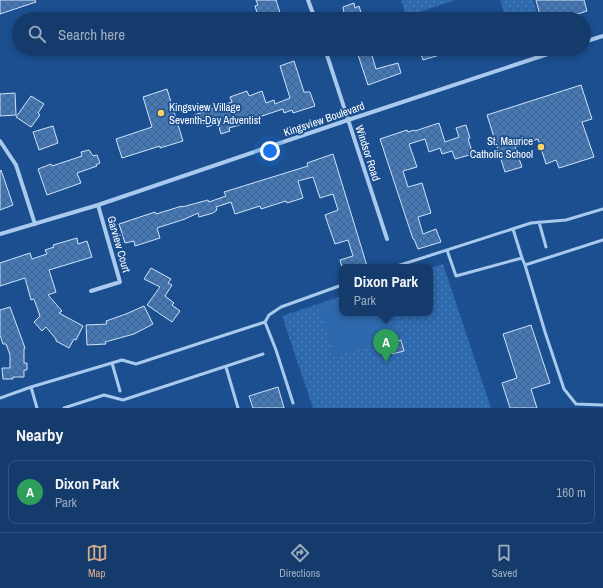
<!DOCTYPE html>
<html lang="en">
<head>
<meta charset="utf-8">
<style>
  body { margin:0; font-family:"Archivo Narrow",sans-serif; background:#1d4271; color:#f1f3f6 }
  .you { position:absolute; left:270px; top:151px; width:14px; height:14px; margin:-10px; border:3px solid #fff; border-radius:50%; background:#1a73e8; box-shadow:0 0 0 6px #1a73e833 }
  .badge { display:grid; place-items:center; width:26px; height:26px; border-radius:50%; background:#d6ab8b; color:#fff; font-size:13px; font-weight:700 }
  .pin { position:absolute; translate:-50% -33px; filter:drop-shadow(0 1px 2px #0008) }
  .pin::after { content:''; position:absolute; top:21px; width:14px; height:12px; background:inherit; clip-path:polygon(0 0,100% 0,50% 100%) }
  .popup { position:absolute; left:339px; top:264px; width:94px; height:52px; box-sizing:border-box; display:grid; place-content:center; border-radius:8px; background:#143b6b; filter:drop-shadow(0 1px 3px #0005); font-size:13px; white-space:nowrap; color:#9dadc1 }
  .popup b { font-size:15px; color:#f1f3f6 }
  .popup::after { content:''; position:absolute; left:50%; top:100%; margin-left:-8px; border:8px solid transparent; border-top-color:#143b6b }
  .list { margin:0; padding:0; list-style:none }
  h2 { display:flex; justify-content:space-between; align-items:center; height:52px; margin:0; padding:0 16px; font-size:17px }
  h2 small { font-size:13px; font-weight:400; color:#9dadc1 }
  .list li { display:grid; grid-template-columns:26px 1fr auto; gap:12px; align-items:center; box-sizing:border-box; height:64px; margin:0 8px 8px; padding:0 8px; border:1px solid #33557e; border-radius:8px }
  .list b { display:block; font-size:15px; white-space:nowrap }
  .list p { margin:0; font-size:13px; white-space:nowrap; color:#9dadc1 }
  .list em { font-size:13px; font-style:normal; color:#9dadc1 }
  .icon { flex:none; width:22px; height:22px; fill:none; stroke:currentColor; stroke-width:2; stroke-linecap:round; stroke-linejoin:round }
  .map { position:relative; flex:none; width:603px; height:408px; overflow:hidden }
  .search { position:absolute; background:#143b6b; box-shadow:0 2px 6px #0003; left:12px; right:12px; top:12px; height:44px; display:flex; align-items:center; gap:10px; box-sizing:border-box; padding:0 14px; border-radius:22px; color:#9dadc1; font-size:15px }
  .sheet { height:124px; background:#143b6b }
  nav { display:flex; justify-content:space-around; align-items:center; box-sizing:border-box; height:56px; border-top:1px solid #33557e; background:#143b6b; font-size:11px; color:#9dadc1 }
  nav a { display:grid; justify-items:center; gap:2px }
  nav .on { color:#d6ab8b }
  .map>svg:first-child { display:block }
</style>
</head>
<body>
<div class="map">
<svg width="603" height="408" viewBox="0 0 603 408">
  <defs>
    <pattern id="grass-dots" width="8" height="8" patternUnits="userSpaceOnUse"><rect width="8" height="8" fill="#2e69ad"/><path d="M2 2h.1M6 6h.1" fill="none" stroke="#4d80b9" stroke-width="1.8" stroke-linecap="round"/></pattern>
    <pattern id="building-cross-hatch" width="8" height="8" patternUnits="userSpaceOnUse"><rect width="8" height="8" fill="#4478b7"/><path d="M0 0l8 8M0 8l8-8" fill="none" stroke="#486282"/></pattern>
  </defs>
  <rect width="100%" height="100%" fill="#1b4f8f"/>
  <path fill="url(#grass-dots)" d="M401 0H456L406 16Z
    M500 0H533L539 19H506Z
    M443 264 491 408H313L282 316 342 296V313H430V268Z"/>
  <path fill="#2e69ad" d="M342 300V313H392L400 336 335 356 319 307Z"/>
  <path fill="url(#building-cross-hatch)" stroke="#cfe3fa" d="M0 0H35L36 2 0 14Z
    M256 0H276L282 19H259L255 6 258 5Z
    M536 0H584L587 11 562 19 561 17 554 19H541Z
    M354 3 355 8 359 6 363 19H345L343 7Z
    M356 49H370L376 69 398 63 401 73 368 85Z
    M419 49H453V51L423 60Z
    M294 61 304 92H310L315 106 293 113 292 110 284 113 283 109 256 118 257 120 229 128 230 131 221 134 218 123 207 127 206 123 198 125 194 115 232 102 230 97 247 91 249 96 262 91 266 103 274 100 275 104 290 98 280 66Z
    M581 85 592 119 582 122 594 157 559 168 556 160 546 164 538 139 515 147 522 167 505 172 487 115Z
    M167 89 183 141 160 148V146L122 158 116 139 152 127 143 97Z
    M15 93 16 115 0 116V94Z
    M31 96 44 104 38 113 40 115 31 127 16 117Z
    M439 123 445 142 459 137 456 128 466 125 470 138 468 139 473 154 455 159 452 151 442 154 440 148 429 152 425 139 409 144 417 167 403 171 408 187 422 183 431 213 418 217 423 234 436 229 441 242 418 249 414 239H413L380 139 407 130 408 132 414 130 415 131Z
    M53 126 58 143 39 150 33 132Z
    M89 150 93 156 97 155 100 163 96 165 97 166 77 173 81 183 47 195 38 169 51 164 52 166 82 156 81 152Z
    M333 154 367 266 363 267H342L340 260 353 256 348 240 335 244 329 227 325 215 338 210 333 194 320 198 313 177 298 181 303 198 287 203 286 201 261 209 260 206 235 214 231 202 216 207 217 210 213 213 199 217 198 213 185 219 157 228 160 238 135 246 134 241 125 243 119 224 155 212 156 214 182 206V207L208 200 209 202 226 196 224 192 308 166 307 163Z
    M1 170 13 205 0 210V171Z
    M77 238 78 244 87 241 92 257 49 270 56 292 48 295 62 311 59 313 83 326 76 340 74 339 69 348 56 341V339L46 327 42 331 34 322 40 316 34 299 31 300 25 278 0 286V263L30 253 32 259 47 254 45 250 54 247 53 245Z
    M151 268 171 279 168 283 172 285 165 296 174 303 172 305 180 311 172 322 147 305 160 287 144 279Z
    M144 306 153 324 134 334 105 342 106 344 87 345 86 325 107 324 106 321 126 314Z
    M10 307 25 348 24 349V363H27V370H24V377H13V379H3L2 368H10V355L6 344H3L0 335V310Z
    M531 325 550 383 531 389 537 408H510L502 383 517 378 503 334Z
    M401 340 404 351 392 354 389 344Z
    M278 387 284 408H253L249 396Z"/>
  <g fill="none" stroke-linecap="round" stroke-linejoin="round">
    <path stroke="#a9c9ee" stroke-width="3" d="M539 222 546 247
      M513 229 522 258
      M447 250 456 276 522 258 525 265 603 240
      M525 265 545 332 564 389 576 404 603 405
      M394 267 531 223 566 220 603 209
      M112 363 120 391
      M226 367 238 408
      M31 387 37 408
      M0 398 31 387 122 360 136 364 265 322
      M293 403 276 350 265 322 269 315 281 307 342 285
      M64 408 104 395 123 400 263 354"/>
    <path stroke="#a9c9ee" stroke-width="4" d="M308 0 315 19
      M584 42 603 36
      M325 49 387 239
      M0 141 16 165 35 224
      M0 234 98 205 348 120 563 49
      M91 291 120 282 98 205"/>
  </g>
  <g fill="#ffd166" stroke="#1b4f8f" stroke-width="1.5">
    <circle cx="161" cy="113" r="4"/>
    <circle cx="541" cy="147" r="4"/>
  </g>
  <g text-anchor="middle" stroke-width="3.5" stroke-linejoin="round" paint-order="stroke">
    <g font-size="11" fill="#fff" stroke="#1b4f8f" text-anchor="start">
      <text x="169" y="111">Kingsview Village<tspan x="169" dy="13">Seventh-Day Adventist</tspan></text>
      <text x="533" y="145" text-anchor="end">St. Maurice<tspan x="533" dy="13">Catholic School</tspan></text>
    </g>
    <g font-size="11" fill="#fff" stroke="#1b4f8f">
      <text transform="translate(324 119) rotate(-19)" y="4">Kingsview Boulevard</text>
      <text transform="translate(368 153) rotate(72)" y="4">Windsor Road</text>
      <text transform="translate(119 244) rotate(74)" y="4">Garview Court</text>
    </g>
  </g>
</svg>
<div class="you"></div>
<div class="pin badge" style="left:386px;top:362px;background:#2e9e5b">A</div>
<div class="popup"><b>Dixon Park</b>Park</div>
<div class="search"><svg class="icon" aria-label="search" viewBox="0 0 24 24"><circle cx="10" cy="10" r="6"/><path d="M15 15l6 6"/></svg>Search here</div>
</div>
<section class="sheet">
<h2>Nearby<small></small></h2>
<ul class="list">
<li><span class="badge" style="background:#2e9e5b">A</span><div><b>Dixon Park</b><p>Park</p></div><em>160 m</em></li>
</ul>
</section>
<nav>
<a class="on"><svg class="icon" aria-label="map" viewBox="0 0 24 24"><path d="M3 6l6-2 6 2 6-2v14l-6 2-6-2-6 2zM9 4v14M15 6v14"/></svg>Map</a>
<a><svg class="icon" aria-label="directions" viewBox="0 0 24 24"><path d="M12 3l9 9-9 9-9-9zM9 14v-3h6M13 9l2 2-2 2"/></svg>Directions</a>
<a><svg class="icon" aria-label="saved" viewBox="0 0 24 24"><path d="M7 4h10v16l-5-4-5 4z"/></svg>Saved</a>
</nav>
</body>
</html>
